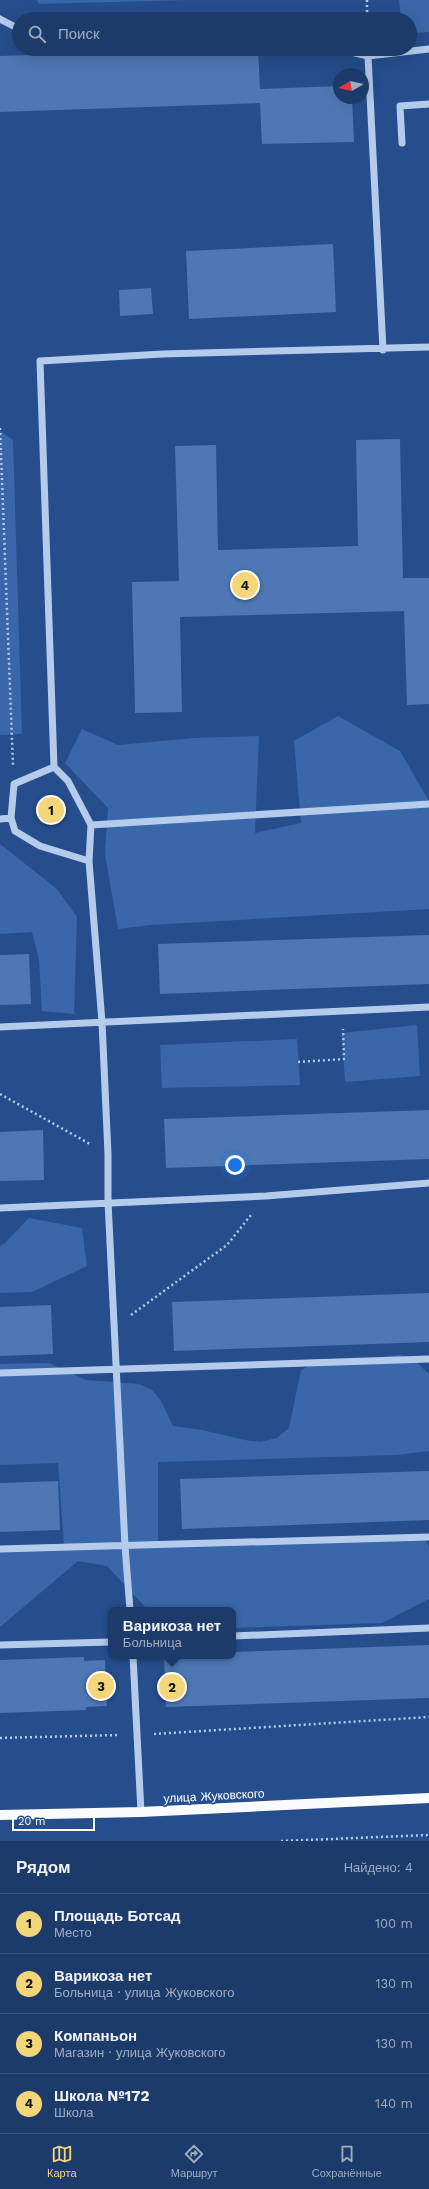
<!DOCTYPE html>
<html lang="ru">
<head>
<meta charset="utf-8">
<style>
  body { margin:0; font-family:"Work Sans",sans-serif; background:#294572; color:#f1f3f6 }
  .compass { position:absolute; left:333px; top:68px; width:36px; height:36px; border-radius:50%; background:#1c3a6a; box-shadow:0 4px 16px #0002; rotate:261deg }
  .scale { position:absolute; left:12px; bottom:10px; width:83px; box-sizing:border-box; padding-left:4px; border:2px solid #fff; border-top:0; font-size:11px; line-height:14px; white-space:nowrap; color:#fff; -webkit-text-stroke:3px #264e8d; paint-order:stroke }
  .you { position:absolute; left:235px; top:1165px; width:14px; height:14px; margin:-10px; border:3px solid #fff; border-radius:50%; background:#1a73e8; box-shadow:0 0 0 6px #1a73e833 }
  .badge { display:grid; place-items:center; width:26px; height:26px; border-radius:50%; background:#f4d67a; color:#111; font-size:13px; font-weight:700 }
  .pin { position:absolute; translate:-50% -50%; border:2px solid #fff; box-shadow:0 1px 4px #0006 }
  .popup { position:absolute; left:108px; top:1607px; width:128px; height:52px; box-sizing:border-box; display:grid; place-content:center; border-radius:8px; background:#1c3a6a; filter:drop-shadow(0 1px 3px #0005); font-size:13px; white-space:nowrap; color:#a0adc1 }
  .popup b { font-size:15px; color:#f1f3f6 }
  .popup::after { content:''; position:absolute; left:50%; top:100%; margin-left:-8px; border:8px solid transparent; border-top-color:#1c3a6a }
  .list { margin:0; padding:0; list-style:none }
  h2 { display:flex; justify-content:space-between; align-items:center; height:52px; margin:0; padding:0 16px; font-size:17px }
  h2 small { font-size:13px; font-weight:400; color:#a0adc1 }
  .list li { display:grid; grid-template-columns:26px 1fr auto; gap:12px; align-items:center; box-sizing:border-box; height:60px; padding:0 16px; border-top:1px solid #3a547e }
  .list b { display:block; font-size:15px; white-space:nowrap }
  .list p { margin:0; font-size:13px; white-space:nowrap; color:#a0adc1 }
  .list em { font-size:13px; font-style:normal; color:#a0adc1 }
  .icon { flex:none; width:22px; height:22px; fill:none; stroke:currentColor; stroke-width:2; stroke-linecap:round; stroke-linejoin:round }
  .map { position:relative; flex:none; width:429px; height:1841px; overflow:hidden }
  .search { position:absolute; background:#1c3a6a; box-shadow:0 4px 16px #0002; left:12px; right:12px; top:12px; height:44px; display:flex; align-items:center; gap:10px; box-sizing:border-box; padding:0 14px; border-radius:22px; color:#a0adc1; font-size:15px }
  .sheet { height:292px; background:#1c3a6a }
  nav { display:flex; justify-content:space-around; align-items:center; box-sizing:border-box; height:56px; border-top:1px solid #3a547e; background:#1c3a6a; font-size:11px; color:#a0adc1 }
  nav a { display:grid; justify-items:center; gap:2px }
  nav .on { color:#f4d67a }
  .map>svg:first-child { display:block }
</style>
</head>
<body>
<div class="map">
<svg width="429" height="1841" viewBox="0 0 429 1841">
  <rect width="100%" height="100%" fill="#264e8d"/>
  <path fill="#3a67a9" d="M37 0H189L39 4Z
    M399 0H429V32L410 33V19H401Z
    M0 431 13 440 22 734 0 735Z
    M338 716 400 751 429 801V909L150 925 118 929 105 854 108 808 65 763 82 729 118 745 195 738 259 736 255 833 301 823 294 741Z
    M0 844 57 889 77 917 74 1014 42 1011 39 959 32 932 0 934Z
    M417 1025 420 1076 345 1082 342 1033Z
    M297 1039 300 1085 162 1088 160 1045Z
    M29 1218 82 1228 87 1266 32 1292 0 1293V1246L5 1243Z
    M401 1355 414 1360 429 1374V1451L397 1455 158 1462V1545L424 1538 429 1547V1599L382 1623 233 1628V1610H148L107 1566 78 1561 0 1627V1548L64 1545 58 1463 0 1465V1364L49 1363 86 1380 139 1384 152 1390 161 1401 173 1426 202 1430 245 1440 260 1442 277 1438 289 1428 301 1370 315 1363 373 1361 386 1356Z"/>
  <path fill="#4e77b3" d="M226 49H258L260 89 339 86V98H352L354 142 262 144 260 103 0 112V56Z
    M333 244 336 312 189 319 186 251Z
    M151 288 153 314 120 316 119 290Z
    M400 439 403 578H429V704L407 705 404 611 180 617 182 712 135 713 132 582 179 581 175 446 216 445 218 550 358 546 356 440Z
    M429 935V984L160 994 158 944Z
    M29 954 31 1004 0 1005V955Z
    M429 1110V1159L166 1168 164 1119Z
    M43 1130 44 1180 0 1181V1132Z
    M429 1293V1342L174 1351 172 1302Z
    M51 1305 53 1354 0 1356V1307Z
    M429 1471V1520L182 1529 180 1479Z
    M58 1481 60 1530 0 1532V1483Z
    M429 1645V1698L166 1707 164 1656H233V1652Z
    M84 1657V1661L105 1660 107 1706 86 1707V1710L0 1713V1660Z"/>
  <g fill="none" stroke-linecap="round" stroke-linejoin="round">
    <path stroke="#b5cbeb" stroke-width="2.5" stroke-dasharray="2 3" stroke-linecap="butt" d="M367 0V19
      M0 428 13 766
      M298 1062 344 1059 343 1029
      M0 1094 90 1144
      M131 1315 227 1245 251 1215
      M154 1734 429 1717
      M0 1738 119 1735
      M281 1841 429 1835"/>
    <path stroke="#b5cbeb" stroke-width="7" d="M0 19 19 29
      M338 49 368 56 383 350
      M368 56 429 49
      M402 143 400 106 429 104
      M54 767 14 784 11 818 15 831 40 846 89 861
      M0 819 11 818
      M91 825 429 804
      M0 1027 429 1007
      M0 1208 266 1196 429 1183
      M0 1373 429 1359
      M0 1549 429 1537
      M130 1610 125 1546 108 1202V1154L102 1022 89 861 91 825 68 781 54 767 40 361 163 354 429 347
      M233 1636 429 1628
      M0 1645 111 1642
      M133 1656 141 1812"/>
    <path stroke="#f9fbff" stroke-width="10" d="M0 1815 141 1812 429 1798"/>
  </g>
  <g text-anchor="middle" stroke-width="3.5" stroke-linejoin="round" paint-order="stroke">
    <g font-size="12" fill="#fff" stroke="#264e8d">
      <text transform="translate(214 1796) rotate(-3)" y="4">улица Жуковского</text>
    </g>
  </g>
</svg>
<svg class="compass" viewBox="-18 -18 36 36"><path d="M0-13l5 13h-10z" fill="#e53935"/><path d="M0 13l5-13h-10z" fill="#a0adc1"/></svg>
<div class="scale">20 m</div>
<div class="you"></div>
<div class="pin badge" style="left:51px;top:810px">1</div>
<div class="pin badge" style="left:172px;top:1687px">2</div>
<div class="popup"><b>Варикоза нет</b>Больница</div>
<div class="pin badge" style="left:101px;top:1686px">3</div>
<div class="pin badge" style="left:245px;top:585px">4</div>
<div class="search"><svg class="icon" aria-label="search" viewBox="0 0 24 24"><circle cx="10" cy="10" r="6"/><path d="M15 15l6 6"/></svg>Поиск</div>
</div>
<section class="sheet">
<h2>Рядом<small>Найдено: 4</small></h2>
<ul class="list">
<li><span class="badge">1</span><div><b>Площадь Ботсад</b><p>Место</p></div><em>100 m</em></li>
<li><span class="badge">2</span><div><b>Варикоза нет</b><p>Больница · улица Жуковского</p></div><em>130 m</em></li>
<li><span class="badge">3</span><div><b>Компаньон</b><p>Магазин · улица Жуковского</p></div><em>130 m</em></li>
<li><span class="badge">4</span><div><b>Школа №172</b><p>Школа</p></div><em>140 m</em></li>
</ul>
</section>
<nav>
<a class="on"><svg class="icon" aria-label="map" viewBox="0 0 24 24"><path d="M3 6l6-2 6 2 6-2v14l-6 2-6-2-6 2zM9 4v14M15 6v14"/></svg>Карта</a>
<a><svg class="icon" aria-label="directions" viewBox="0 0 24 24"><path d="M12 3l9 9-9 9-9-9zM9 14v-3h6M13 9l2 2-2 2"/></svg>Маршрут</a>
<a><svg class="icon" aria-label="saved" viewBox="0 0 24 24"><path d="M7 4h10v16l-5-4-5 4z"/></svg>Сохранённые</a>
</nav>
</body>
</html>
